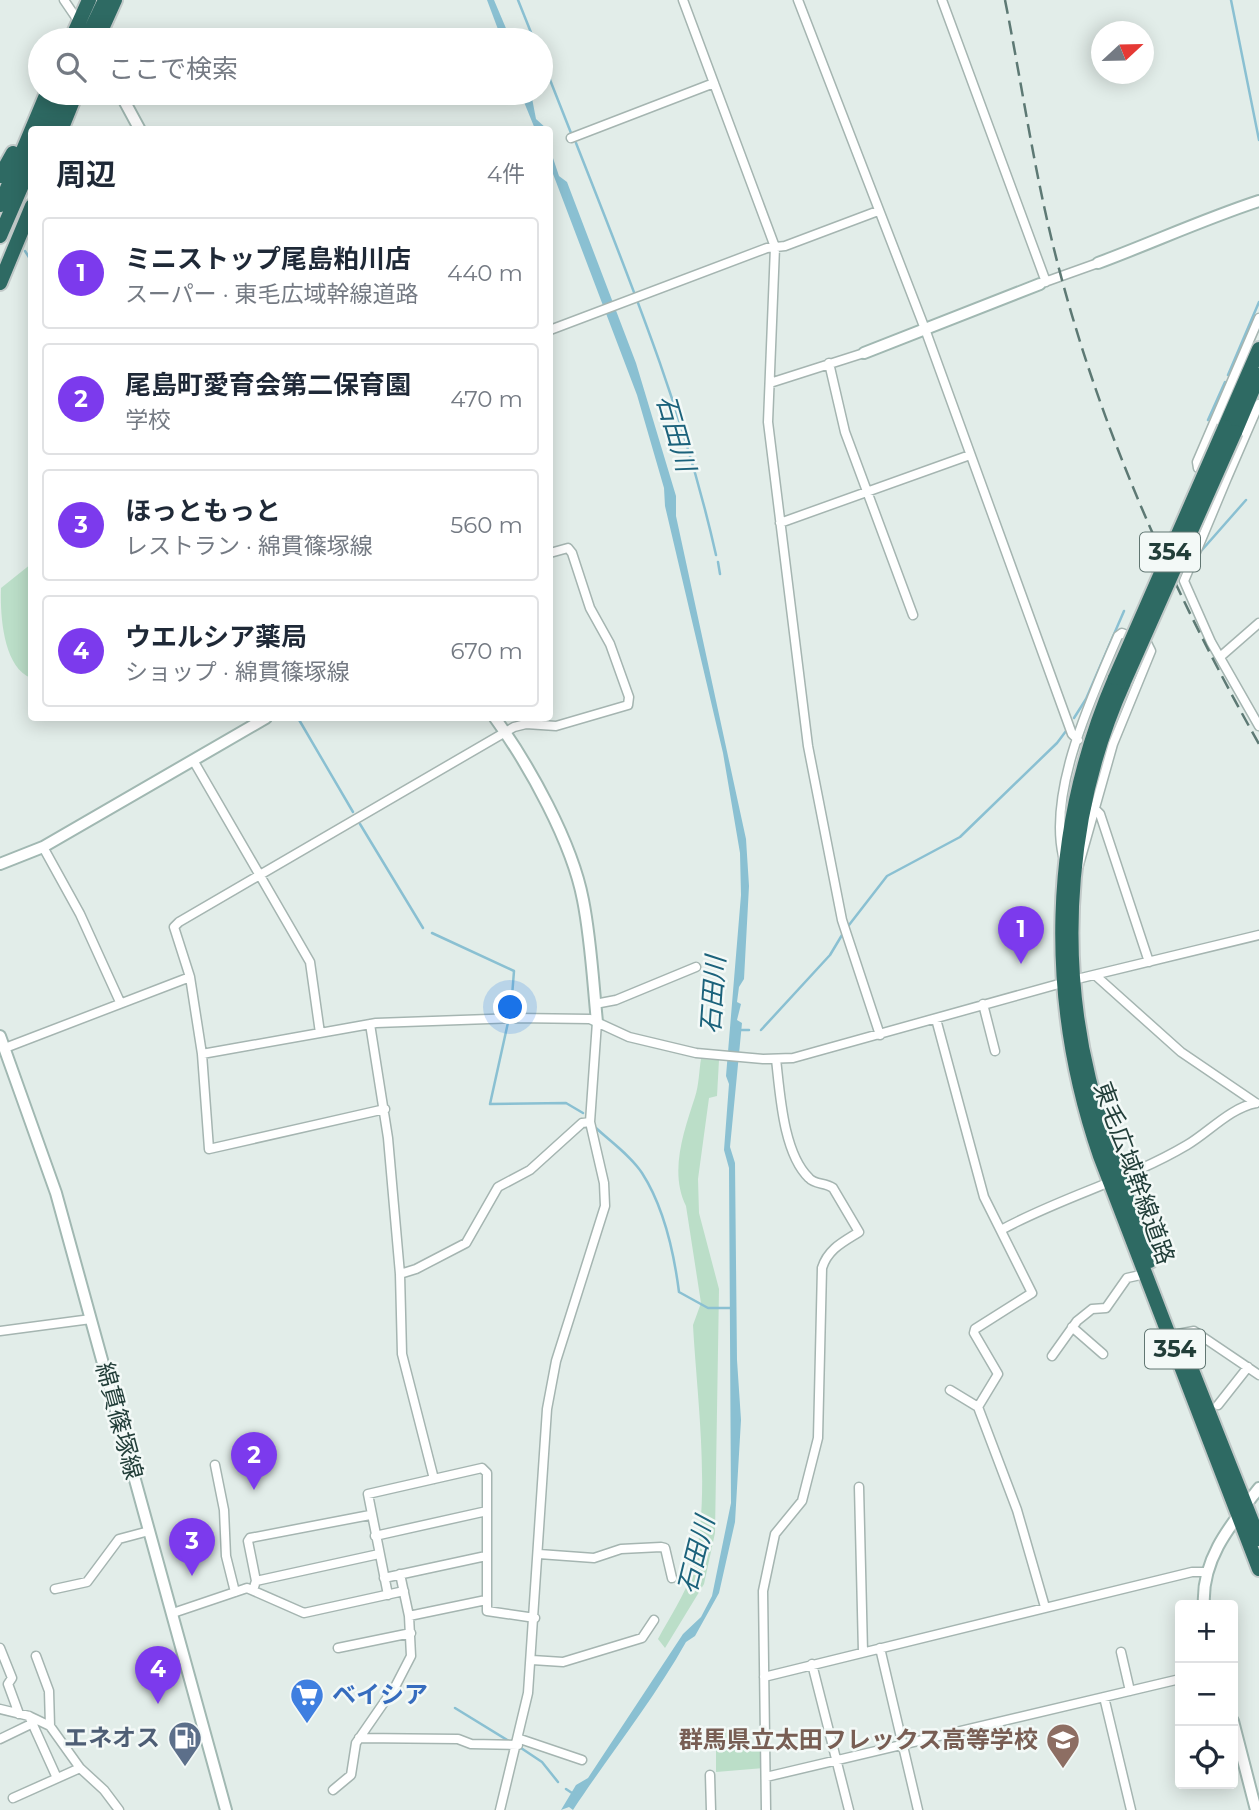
<!DOCTYPE html>
<html lang="ja">
<head>
<meta charset="utf-8">
<style>
  body { margin:0; font-family:Montserrat,"Noto Sans JP",sans-serif; background:#f6f6f7; color:#1f2937 }
  .controls { position:absolute; right:21px; bottom:21px; display:grid; overflow:hidden; border-radius:7px; box-shadow:0 4px 18px #0003 }
  .controls button { width:63px; height:63px; display:grid; place-items:center; padding:0; border:0; border-bottom:2px solid #e0e1e3; background:#fff; color:#1f2937; font:35px sans-serif }
  .compass { position:absolute; left:1091px; top:21px; width:63px; height:63px; border-radius:50%; background:#fff; box-shadow:0 4px 18px #0003; rotate:68deg }
  .you { position:absolute; left:511px; top:1008px; width:24px; height:24px; margin:-18px; border:5px solid #fff; border-radius:50%; background:#1a73e8; box-shadow:0 0 0 10px #1a73e833 }
  .badge { display:grid; place-items:center; width:46px; height:46px; border-radius:50%; background:#7c3aed; color:#fff; font-size:23px; font-weight:700 }
  .pin { position:absolute; translate:-50% -58px; filter:drop-shadow(0 2px 4px #0008) }
  .pin::after { content:''; position:absolute; top:37px; width:24px; height:21px; background:inherit; clip-path:polygon(0 0,100% 0,50% 100%) }
  .list { margin:0; padding:0; list-style:none }
  h2 { display:flex; justify-content:space-between; align-items:center; height:91px; margin:0; padding:0 28px; font-size:30px }
  h2 small { font-size:23px; font-weight:400; color:#747a83 }
  .list li { display:grid; grid-template-columns:46px 1fr auto; gap:21px; align-items:center; box-sizing:border-box; height:112px; margin:0 14px 14px; padding:0 14px; border:2px solid #e0e1e3; border-radius:7px }
  .list b { display:block; font-size:26px; white-space:nowrap }
  .list p { margin:0; font-size:23px; white-space:nowrap; color:#747a83 }
  .list em { font-size:23px; font-style:normal; color:#747a83 }
  .icon { flex:none; width:38px; height:38px; fill:none; stroke:currentColor; stroke-width:2; stroke-linecap:round; stroke-linejoin:round }
  .map { position:relative; flex:none; width:1259px; height:1810px; overflow:hidden }
  .search { position:absolute; background:#fff; box-shadow:0 4px 18px #0003; left:28px; top:28px; width:525px; height:77px; display:flex; align-items:center; gap:18px; box-sizing:border-box; padding:0 24px; border-radius:38px; color:#747a83; font-size:26px }
  .panel { position:absolute; background:#fff; box-shadow:0 4px 18px #0003; left:28px; top:126px; width:525px; height:595px; border-radius:7px }
  .map>svg:first-child { display:block }
</style>
</head>
<body>
<div class="map">
<svg width="1259" height="1810" viewBox="0 0 1259 1810">
  <rect width="100%" height="100%" fill="#e2ede9"/>
  <path fill="#bbdec8" d="M31 564V678C3 667 0 614 1 588Z
    M701 1059 719 1060 717 1096 709 1098 698 1179 699 1213 719 1289 715 1533 704 1584 665 1648 658 1639C669 1618 685 1595 692 1572 712 1502 697 1399 693 1325L701 1303 686 1206C669 1172 684 1131 695 1097 699 1085 699 1071 701 1059Z
    M738 1726 737 1747H763L764 1768 716 1772V1732Z"/>
  <path fill="#8ac0d2" d="M487 0H494L511 40H502Z
    M524 93H531L536 119 547 129H535L524 102Z
    M550 149 559 176 567 182 636 363 676 496V516L746 839 749 886 744 979 739 987 737 1002 741 1004 737 1020 742 1023 730 1147 735 1163 737 1360 741 1420 735 1522 719 1593 695 1636 686 1642C653 1701 607 1758 573 1810L569 1807 561 1810 576 1785 588 1778 683 1634 701 1617 712 1596 731 1503 729 1168 724 1150 729 1084 726 1076 741 895 740 853 723 753 665 506 664 488 637 395 550 166Z"/>
  <g fill="none" stroke-linecap="round" stroke-linejoin="round">
    <path stroke="#8ac0d2" stroke-width="2.5" d="M518 0 534 40
      M1231 0 1259 140
      M541 57 571 133
      M576 143C629 278 684 412 716 555
      M25 251 32 262
      M1228 375 1259 302
      M1208 420 1225 382
      M1202 550 1246 500
      M718 562 720 574
      M298 718 353 812
      M1074 718 1086 699 1124 611
      M360 824 423 928
      M849 925 887 876 960 837 1057 743 1066 731
      M432 933 514 971 511 1009 490 1104 566 1103 583 1113
      M738 1030H749
      M761 1030 830 955 842 935
      M596 1128C611 1142 631 1156 642 1173 664 1207 674 1253 679 1292L708 1308H730
      M455 1708 512 1743
      M518 1746 542 1762 558 1782
      M566 1789 575 1795"/>
    <g stroke="#a5b5b1" stroke-width="11">
      <path id="street" d="M64 0 79 22
        M683 0 775 247 768 422 808 746 842 920 880 1035
        M798 0 925 329 1072 734 1078 740
        M942 0 1046 282
        M571 138 714 83
        M1042 283 1098 263
        M1259 318 1197 462 1198 468 1217 479 1227 478 1259 404
        M550 330 767 248 785 246 878 211
        M829 363 845 432 913 615
        M770 383 864 353
        M1227 478 1184 581 1211 642 1259 726
        M780 523 970 455
        M550 553 568 548 572 553 590 608 610 644 629 697 628 705 556 726 526 724 514 727 179 922 174 927 190 977 202 1054 376 1023 516 1018 590 1019 629 1037 696 1053 763 1059 793 1058 1073 980 1259 935
        M1220 657 1259 623
        M193 760 310 962 320 1033
        M1096 810 1100 814 1149 962
        M43 847 80 914 120 1002
        M1063 856C1048 790 1092 697 1118 636L1122 633 1147 643 1151 651 1113 744 1078 868
        M1095 975 1181 1052 1256 1103
        M595 1004 616 1000 696 967
        M983 1004 995 1051
        M936 1019 984 1197 1032 1293 975 1329 974 1333 998 1374 978 1407
        M370 1024 388 1138 400 1274 402 1354 434 1479
        M5 1048 190 977
        M202 1054 209 1149 385 1109
        M1001 1230C1061 1197 1128 1180 1187 1145 1209 1132 1230 1108 1256 1103
        M400 1274 416 1269 466 1243 498 1187 530 1170 582 1123 590 1122
        M1072 1327 1103 1354
        M0 1331 91 1319
        M1178 1334 1194 1331 1259 1375
        M1052 1356 1077 1321 1092 1309 1106 1308 1127 1278 1145 1274
        M950 1390 978 1407 1017 1510 1045 1607
        M1218 1405 1248 1367
        M215 1465 224 1510 226 1556 235 1592
        M859 1487 863 1652
        M375 1536 487 1511
        M539 1554 594 1558 621 1549 661 1547 665 1548 672 1578
        M384 1578 486 1556
        M256 1581 379 1554
        M55 1589 87 1582 119 1539 149 1531
        M253 1590 256 1581 248 1541 250 1538 370 1515
        M388 1595 368 1494 482 1468 487 1473V1611L535 1618
        M173 1613 247 1588 304 1613 404 1591
        M409 1616 486 1600
        M0 1648 12 1678 8 1684 19 1714
        M338 1648 411 1633
        M880 1648 918 1810
        M1121 1652 1130 1691
        M36 1656 49 1691 50 1726
        M532 1660 563 1662 642 1638 654 1620
        M812 1664 849 1810
        M764 1677 1192 1572H1205
        M1104 1697 1131 1810
        M0 1709 29 1716 50 1726 80 1768 104 1790 119 1810
        M29 1716 57 1778
        M359 1738 458 1739 471 1744 518 1745
        M0 1739 31 1724
        M520 1739 582 1760
        M710 1775 711 1810
        M766 1777 1180 1679
        M333 1790 351 1775 356 1743 396 1685 411 1656 409 1616 400 1574
        M13 1798 80 1768
        M500 1810 528 1693 547 1409 556 1361 605 1206 604 1183 590 1122 597 1022
        M766 1810 763 1591 775 1534 802 1501 818 1438 822 1268C828 1249 843 1242 859 1232L833 1188C825 1182 815 1185 809 1178 783 1153 780 1093 776 1059"/>
    </g>
    <g stroke="#a1b8b2" stroke-width="14">
      <path id="secondary" d="M120 93 140 130
        M1098 263C1152 243 1204 219 1259 201
        M864 353 1040 284
        M495 718C529 765 572 842 583 900 591 940 593 982 597 1022
        M0 864 43 847 266 718
        M0 1036 56 1193 226 1810
        M1204 1605C1201 1559 1232 1523 1259 1488
        M1233 1721 1256 1810"/>
    </g>
    <g stroke="#c1c9c8" stroke-width="18">
      <path id="highway" d="M71 40 89 0
        M86 40 105 0
        M97 40 115 0
        M46 130 62 93
        M61 130 76 93
        M0 176 13 153
        M0 205 47 93
        M0 236 32 162
        M0 283 32 206
        M1225 427 1259 349
        M1235 432 1259 375
        M1115 678C1049 831 1046 999 1100 1156L1259 1569
        M1124 682C1069 804 1057 949 1089 1079 1104 1141 1129 1200 1150 1261
        M1186 1355 1259 1539"/>
    </g>
    <use href="#street" stroke="#fff" stroke-width="8"/>
    <use href="#secondary" stroke="#fff" stroke-width="10"/>
    <use href="#highway" stroke="#2e6a63" stroke-width="14"/>
    <path stroke="#5d7974" stroke-width="2.5" stroke-dasharray="14 7" stroke-linecap="butt" d="M1005 0C1020 75 1031 150 1048 224 1090 407 1167 581 1259 744"/>
    <g stroke="#c1c9c8" stroke-width="18" stroke-linecap="butt">
      <path id="highway-bridge" d="M1115 678 1225 427
        M1124 682 1235 432"/>
    </g>
    <use href="#highway-bridge" stroke="#2e6a63" stroke-width="14"/>
  </g>
  <defs>
    <g id="supermarket-pin" transform="scale(1.75)"><path d="M0 17L-7.5 6A9.5 9.5 0 1 1 7.5 6Z" fill="#3f7fe0" stroke="#f3f9f7"/><path d="M-6-5.5h2.5l.6 2H6L4.5 2H-2.5L-4.4-4H-6ZM-1.5 3.2a1.3 1.3 0 1 0 .1 0ZM3 3.2a1.3 1.3 0 1 0 .1 0Z" fill="#fff"/></g>
    <g id="fuel-pin" transform="scale(1.75)"><path d="M0 17L-7.5 6A9.5 9.5 0 1 1 7.5 6Z" fill="#5c6f8a" stroke="#f3f9f7"/><path d="M-5.5-6h7V0h2V4h1.3V-2.5L3-4.5l.8-.8L6-3V5H2.5V1h-1V6h-7ZM-4.2-4.7v3.2H.2V-4.7Z" fill="#fff"/></g>
    <g id="school-pin" transform="scale(1.75)"><path d="M0 17L-7.5 6A9.5 9.5 0 1 1 7.5 6Z" fill="#8d6e63" stroke="#f3f9f7"/><path d="M0-5L7-2L0 1L-7-2ZM-4 1L0 2.5L4 1V4Q0 6-4 4Z" fill="#fff"/></g>
  </defs>
  <g fill-rule="evenodd">
    <use href="#supermarket-pin" x="307" y="1695"/>
    <use href="#fuel-pin" x="185" y="1738"/>
    <use href="#school-pin" x="1063" y="1740"/>
  </g>
  <g text-anchor="middle" stroke-width="5" stroke-linejoin="round" paint-order="stroke">
    <g fill="#f3f9f7" stroke="#617672" stroke-width="2">
      <rect x="1140" y="532.5" width="60" height="39" rx="5"/>
      <rect x="1145" y="1329.5" width="60" height="39" rx="5"/>
    </g>
    <g font-size="23" font-weight="bold" fill="#223e39">
      <text x="1170" y="560">354</text>
      <text x="1175" y="1357">354</text>
    </g>
    <g font-size="24" fill="#223e39" stroke="#f3f9f7">
      <text transform="translate(1134 1173) rotate(70)" y="8">東毛広域幹線道路</text>
      <text transform="translate(119 1421) rotate(75)" y="8">綿貫篠塚線</text>
    </g>
    <g font-size="24" font-weight="bold" fill="#366cbe" stroke="#f3f9f7" text-anchor="start">
      <text x="332" y="1703">ベイシア</text>
    </g>
    <g font-size="24" font-weight="bold" fill="#4e5e75" stroke="#f3f9f7" text-anchor="end">
      <text x="160" y="1746">エネオス</text>
    </g>
    <g font-size="24" font-weight="bold" fill="#785e54" stroke="#f3f9f7" text-anchor="end">
      <text x="1038" y="1748">群馬県立太田フレックス高等学校</text>
    </g>
    <g font-size="26" font-style="italic" fill="#1b627b" stroke="#f3f9f7">
      <text transform="translate(676 433) rotate(74)" y="9">石田川</text>
      <text transform="translate(713 995) rotate(-86)" y="9">石田川</text>
      <text transform="translate(696 1555) rotate(-76)" y="9">石田川</text>
    </g>
  </g>
</svg>
<div class="controls">
<button>+</button>
<button>−</button>
<button><svg class="icon" aria-label="locate" viewBox="0 0 24 24"><circle cx="12" cy="12" r="6"/><path d="M12 2v4M12 18v4M2 12h4M18 12h4"/></svg></button>
</div>
<svg class="compass" viewBox="-18 -18 36 36"><path d="M0-13l5 13h-10z" fill="#e53935"/><path d="M0 13l5-13h-10z" fill="#747a83"/></svg>
<div class="you"></div>
<div class="pin badge" style="left:1021px;top:964px">1</div>
<div class="pin badge" style="left:254px;top:1490px">2</div>
<div class="pin badge" style="left:192px;top:1576px">3</div>
<div class="pin badge" style="left:158px;top:1704px">4</div>
<div class="search"><svg class="icon" aria-label="search" viewBox="0 0 24 24"><circle cx="10" cy="10" r="6"/><path d="M15 15l6 6"/></svg>ここで検索</div>
<section class="panel">
<h2>周辺<small>4件</small></h2>
<ul class="list">
<li><span class="badge">1</span><div><b>ミニストップ尾島粕川店</b><p>スーパー · 東毛広域幹線道路</p></div><em>440 m</em></li>
<li><span class="badge">2</span><div><b>尾島町愛育会第二保育園</b><p>学校</p></div><em>470 m</em></li>
<li><span class="badge">3</span><div><b>ほっともっと</b><p>レストラン · 綿貫篠塚線</p></div><em>560 m</em></li>
<li><span class="badge">4</span><div><b>ウエルシア薬局</b><p>ショップ · 綿貫篠塚線</p></div><em>670 m</em></li>
</ul>
</section>
</div>
</body>
</html>
